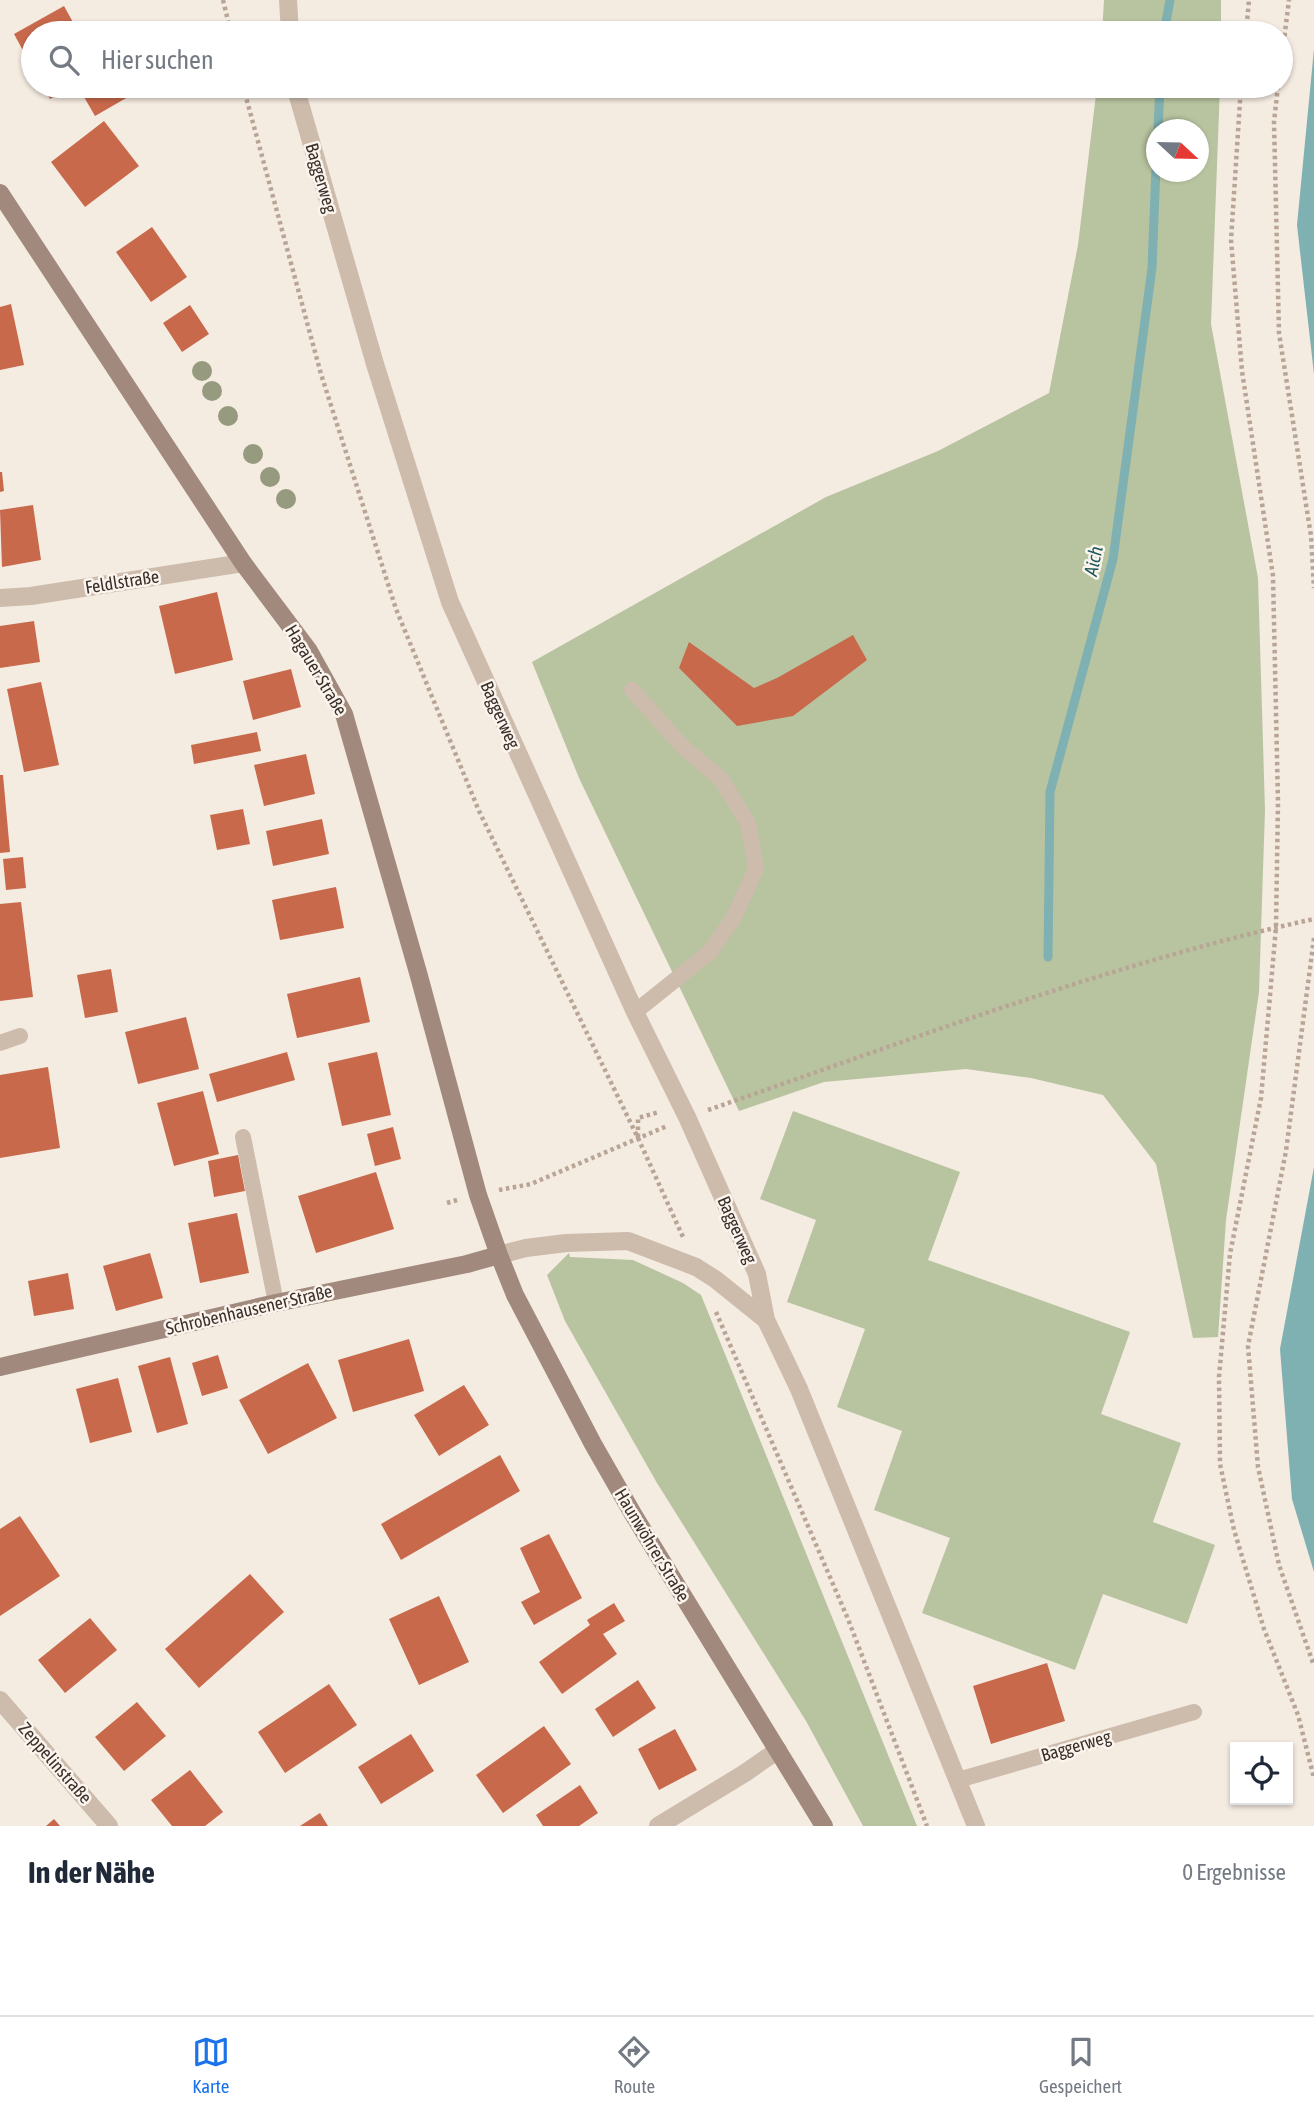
<!DOCTYPE html>
<html lang="de">
<head>
<meta charset="utf-8">
<style>
  body { margin:0; font-family:"Asap Condensed",sans-serif; background:#f2f2f3; color:#1f2937 }
  .controls { position:absolute; right:21px; bottom:21px; display:grid; overflow:hidden; border-radius:0px; box-shadow:0 2px 5px #0004 }
  .controls button { width:63px; height:63px; display:grid; place-items:center; padding:0; border:0; border-bottom:2px solid #e0e1e3; background:#fff; color:#1f2937; font:35px sans-serif }
  .compass { position:absolute; left:1146px; top:119px; width:63px; height:63px; border-radius:50%; background:#fff; box-shadow:0 2px 5px #0004; rotate:112deg }
  .list { margin:0; padding:0; list-style:none }
  h2 { display:flex; justify-content:space-between; align-items:center; height:91px; margin:0; padding:0 28px; font-size:30px }
  h2 small { font-size:23px; font-weight:400; color:#747a83 }
  .icon { flex:none; width:38px; height:38px; fill:none; stroke:currentColor; stroke-width:2; stroke-linecap:round; stroke-linejoin:round }
  .map { position:relative; flex:none; width:1314px; height:1826px; overflow:hidden }
  .search { position:absolute; background:#fff; box-shadow:0 2px 5px #0004; left:21px; right:21px; top:21px; height:77px; display:flex; align-items:center; gap:18px; box-sizing:border-box; padding:0 24px; border-radius:38px; color:#747a83; font-size:26px }
  .sheet { height:189px; background:#fff }
  nav { display:flex; justify-content:space-around; align-items:center; box-sizing:border-box; height:98px; border-top:2px solid #e0e1e3; background:#fff; font-size:19px; color:#747a83 }
  nav a { display:grid; justify-items:center; gap:4px }
  nav .on { color:#1a73e8 }
  .map>svg:first-child { display:block }
</style>
</head>
<body>
<div class="map">
<svg width="1314" height="1826" viewBox="0 0 1314 1826">
  <rect width="100%" height="100%" fill="#f4ebe1"/>
  <path fill="#b8c4a0" fill-rule="evenodd" d="M1104 0H1221V33H1102Z
    M1097 86H1220L1211 324 1258 578 1265 810 1259 992 1226 1220 1218 1337 1193 1338 1156 1164 1103 1095 1031 1078 966 1069 824 1082 739 1111 579 778 532 662 826 497 938 451 1049 393 1078 245ZM1156 130H1198V172H1156Z
    M793 1111 960 1172 928 1260 1130 1332 1101 1414 1181 1443 1153 1522 1215 1545 1187 1624 1103 1594 1075 1670 922 1613 950 1538 874 1510 902 1431 837 1407 865 1329 787 1302 816 1220 760 1199Z
    M569 1253 570 1257 633 1260 683 1283 701 1295 917 1826H863L806 1721 657 1483 565 1321 547 1275Z"/>
  <path fill="#7fb0b2" d="M1314 49V374L1297 225Z
    M1314 1167V1572L1292 1499 1280 1349Z"/>
  <g fill="none" stroke-linecap="round" stroke-linejoin="round">
    <path stroke="#7fb0b2" stroke-width="9" d="M1164 33 1170 0
      M1158 130 1160 86
      M1048 957 1050 792 1113 559 1152 268 1156 167"/>
  </g>
  <path fill="#c8694b" d="M64 6 79 33H33V69L14 34Z
    M43 86H74L50 99Z
    M87 86H121L128 97 95 116 80 90Z
    M104 121 139 166 85 207 51 162Z
    M152 227 187 277 151 302 116 252Z
    M11 304 24 365 0 370V307Z
    M190 305 209 334 182 352 163 323Z
    M0 472H2L4 491 0 492Z
    M33 505 41 560 2 567 0 510Z
    M217 592 233 660 175 674 159 606Z
    M34 621 40 662 0 668V626Z
    M853 635 867 660 793 716 737 726 679 668 689 642 754 688 777 678Z
    M291 669 301 707 253 720 243 681Z
    M41 682 59 765 24 772 7 689Z
    M257 732 261 751 194 764 191 745Z
    M306 754 315 794 264 806 254 765Z
    M0 775H3L10 852 0 853Z
    M243 809 250 844 217 850 210 815Z
    M322 819 329 854 273 866 266 831Z
    M23 857 26 888 6 890 3 859Z
    M336 887 344 928 280 940 272 900Z
    M21 902 33 997 0 1001V904Z
    M111 969 118 1012 85 1018 77 975Z
    M360 977 370 1022 297 1038 287 994Z
    M186 1017 199 1069 138 1084 125 1032Z
    M287 1052 295 1080 217 1102 209 1074Z
    M377 1052 391 1115 342 1126 328 1063Z
    M48 1067 60 1148 0 1158V1075Z
    M203 1091 219 1154 174 1166 157 1103Z
    M393 1127 401 1159 375 1166 367 1134Z
    M238 1155 245 1191 214 1197 208 1161Z
    M376 1172 394 1229 316 1253 298 1196Z
    M237 1213 249 1273 200 1283 188 1223Z
    M150 1253 163 1298 116 1311 103 1266Z
    M68 1273 74 1309 34 1316 28 1281Z
    M409 1339 424 1391 353 1412 338 1360Z
    M218 1355 228 1388 202 1396 192 1363Z
    M170 1357 188 1424 157 1433 138 1366Z
    M308 1363 337 1418 268 1454 239 1400Z
    M118 1378 132 1432 90 1443 76 1389Z
    M464 1385 489 1425 439 1456 414 1415Z
    M500 1455 520 1491 401 1560 381 1524Z
    M20 1516 60 1576 0 1616V1529Z
    M549 1534 582 1598 534 1625 521 1602 540 1592 520 1548Z
    M250 1574 284 1612 199 1688 165 1649Z
    M439 1596 469 1662 419 1685 389 1619Z
    M614 1603 625 1621 603 1634 617 1654 562 1694 539 1662 590 1625 587 1620Z
    M90 1618 117 1650 65 1693 38 1660Z
    M1047 1663 1065 1721 991 1744 973 1686Z
    M638 1680 656 1708 613 1737 595 1709Z
    M329 1684 357 1725 285 1773 258 1732Z
    M137 1702 166 1736 124 1771 95 1737Z
    M544 1726 571 1764 503 1813 476 1775Z
    M675 1729 697 1770 659 1790 638 1749Z
    M411 1734 434 1771 381 1804 358 1767Z
    M190 1770 223 1812 205 1826H172L151 1800Z
    M580 1785 598 1813 579 1826H543L536 1815Z
    M320 1813 328 1826H300Z
    M54 1819 60 1826H46Z"/>
  <g fill="none" stroke-linecap="round" stroke-linejoin="round">
    <path stroke="#b9a596" stroke-width="4.5" stroke-dasharray="3.5 3.5" stroke-linecap="butt" d="M223 0 231 33
      M1246 33 1249 0
      M1281 64 1289 0
      M243 86 321 374 396 609 479 811 638 1138 683 1237
      M1241 86 1231 240 1242 371 1273 576 1278 802 1276 927 1261 1098 1230 1254 1219 1377 1220 1464 1234 1530 1264 1629 1298 1715 1314 1778
      M1278 86 1274 122 1279 333 1311 536 1314 588
      M1314 938 1286 1151 1248 1346 1258 1467 1279 1565 1314 1666
      M708 1110C908 1041 1107 964 1314 919
      M638 1137V1118L659 1112
      M499 1190 531 1184 667 1126
      M447 1203 457 1200
      M716 1312 848 1619 927 1826"/>
    <path stroke="#cdbbac" stroke-width="16" d="M632 690 682 746 721 779 748 823 756 869 734 917 710 952 635 1012
      M0 1043 20 1036
      M243 1137 276 1303
      M958 1780 1194 1712"/>
    <path stroke="#cdbbac" stroke-width="18" d="M288 0 290 33
      M295 86 375 364 450 602 635 1012 687 1117 757 1274 766 1320
      M0 598 31 596 243 563
      M499 1255 526 1248 566 1243 628 1241 696 1267 715 1279 766 1320 799 1389 976 1826
      M0 1700 109 1826
      M658 1826 745 1773 778 1750"/>
    <path stroke="#a18a7d" stroke-width="18" d="M0 193 243 563 309 651 344 714 419 976 478 1195 499 1255 515 1295 593 1444 633 1514 824 1826
      M0 1367 276 1303 467 1264 499 1255"/>
  </g>
  <g fill="#969b7f">
    <circle cx="202" cy="371" r="10"/>
    <circle cx="212" cy="391" r="10"/>
    <circle cx="228" cy="416" r="10"/>
    <circle cx="253" cy="454" r="10"/>
    <circle cx="270" cy="477" r="10"/>
    <circle cx="286" cy="499" r="10"/>
  </g>
  <g text-anchor="middle" stroke-width="5" stroke-linejoin="round" paint-order="stroke">
    <g font-size="18" fill="#3b302b" stroke="#fbf5ee">
      <text transform="translate(321 178) rotate(74)" y="6">Baggerweg</text>
      <text transform="translate(122 582) rotate(-9)" y="6">Feldlstraße</text>
      <text transform="translate(316 670) rotate(59)" y="6">Hagauer Straße</text>
      <text transform="translate(500 715) rotate(66)" y="6">Baggerweg</text>
      <text transform="translate(737 1230) rotate(66)" y="6">Baggerweg</text>
      <text transform="translate(249 1310) rotate(-13)" y="6">Schrobenhausener Straße</text>
      <text transform="translate(652 1545) rotate(59)" y="6">Haunwöhrer Straße</text>
      <text transform="translate(1076 1746) rotate(-16)" y="6">Baggerweg</text>
      <text transform="translate(55 1763) rotate(49)" y="6">Zeppelinstraße</text>
    </g>
    <g font-size="19" font-style="italic" fill="#1f5a5e" stroke="#fbf5ee">
      <text transform="translate(1093 561) rotate(-78)" y="7">Aich</text>
    </g>
  </g>
</svg>
<div class="controls">
<button><svg class="icon" aria-label="locate" viewBox="0 0 24 24"><circle cx="12" cy="12" r="6"/><path d="M12 2v4M12 18v4M2 12h4M18 12h4"/></svg></button>
</div>
<svg class="compass" viewBox="-18 -18 36 36"><path d="M0-13l5 13h-10z" fill="#e53935"/><path d="M0 13l5-13h-10z" fill="#747a83"/></svg>
<div class="search"><svg class="icon" aria-label="search" viewBox="0 0 24 24"><circle cx="10" cy="10" r="6"/><path d="M15 15l6 6"/></svg>Hier suchen</div>
</div>
<section class="sheet">
<h2>In der Nähe<small>0 Ergebnisse</small></h2>
<ul class="list">
</ul>
</section>
<nav>
<a class="on"><svg class="icon" aria-label="map" viewBox="0 0 24 24"><path d="M3 6l6-2 6 2 6-2v14l-6 2-6-2-6 2zM9 4v14M15 6v14"/></svg>Karte</a>
<a><svg class="icon" aria-label="directions" viewBox="0 0 24 24"><path d="M12 3l9 9-9 9-9-9zM9 14v-3h6M13 9l2 2-2 2"/></svg>Route</a>
<a><svg class="icon" aria-label="saved" viewBox="0 0 24 24"><path d="M7 4h10v16l-5-4-5 4z"/></svg>Gespeichert</a>
</nav>
</body>
</html>
